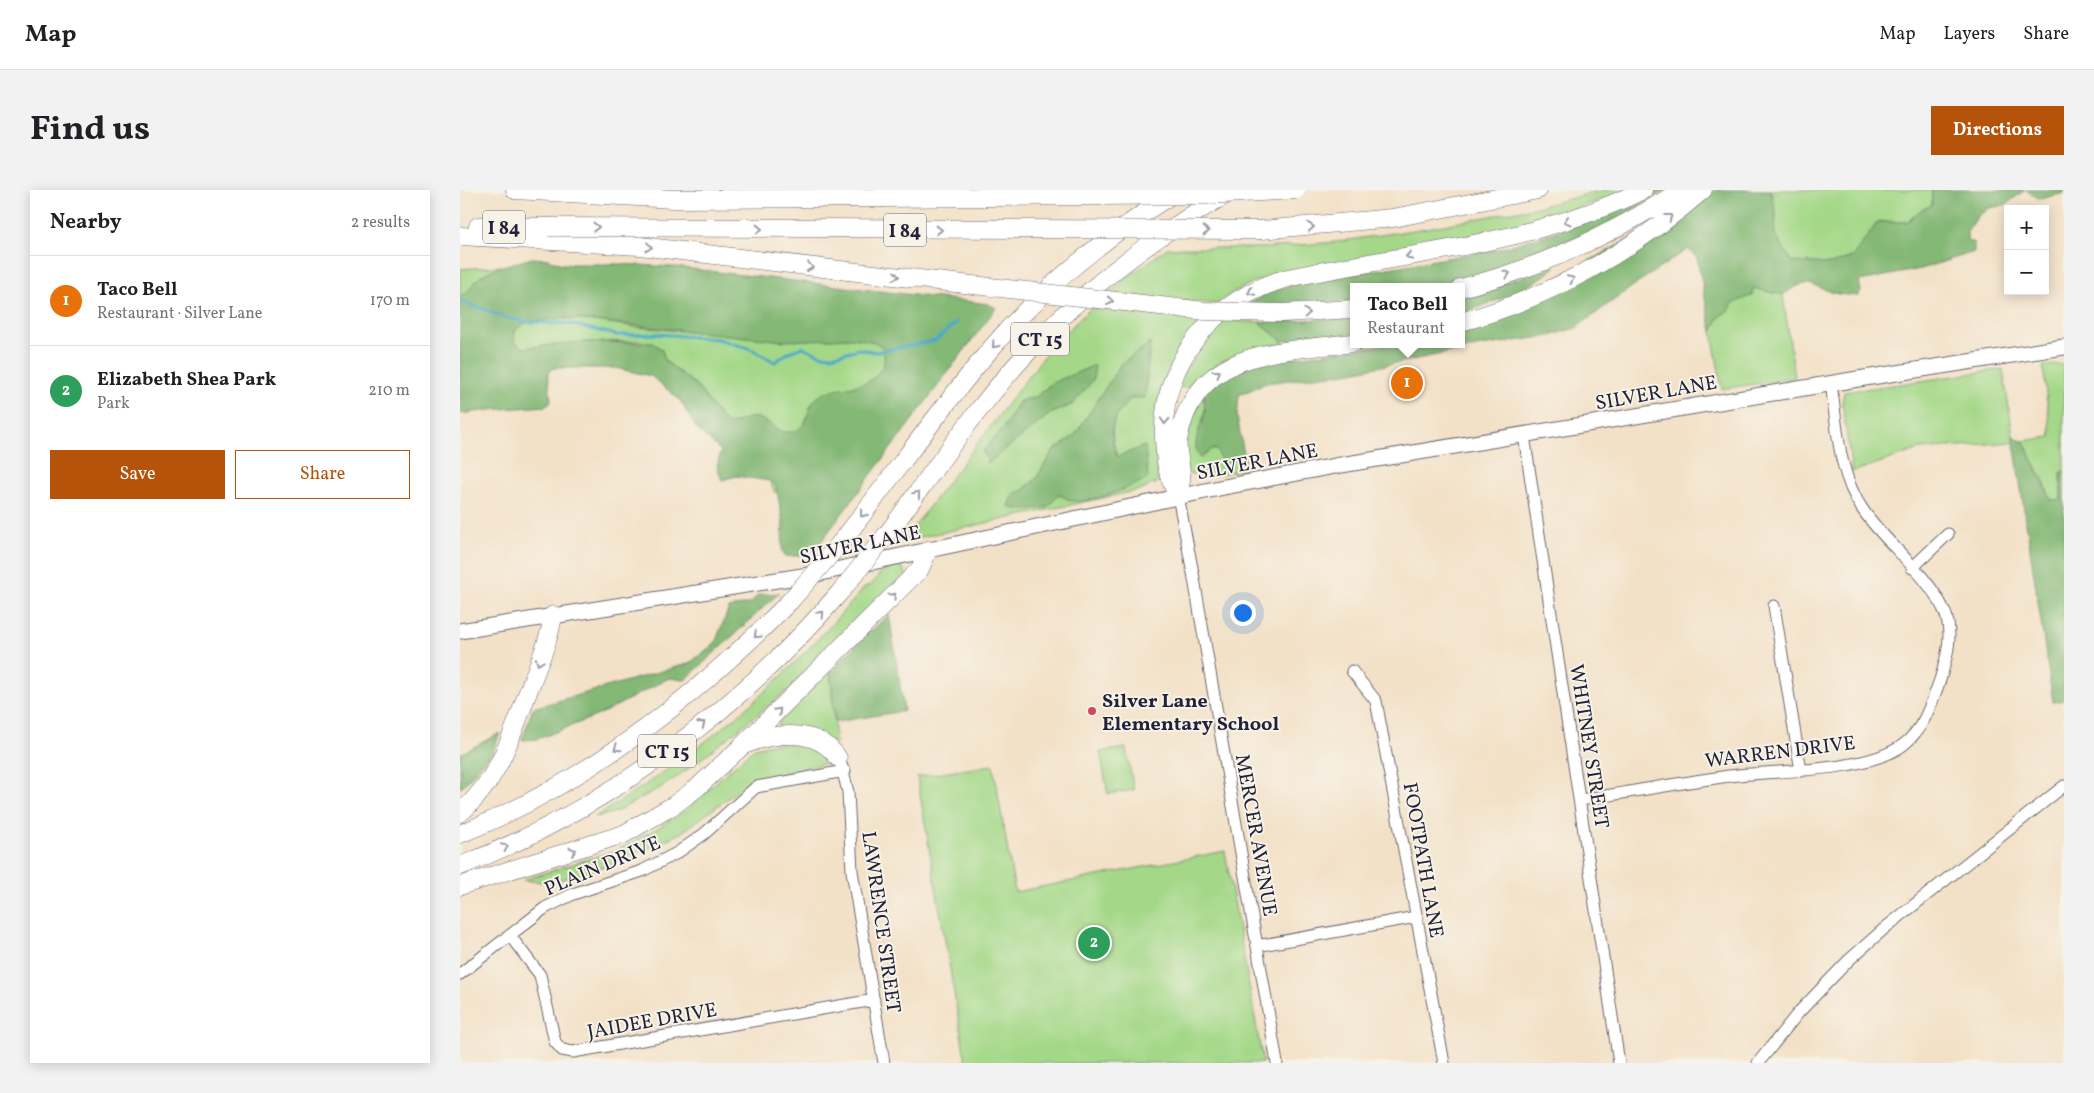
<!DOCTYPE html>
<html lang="en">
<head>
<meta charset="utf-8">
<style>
  body { margin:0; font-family:Vollkorn,serif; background:#f2f2f2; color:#202124 }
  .controls { position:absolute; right:15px; top:15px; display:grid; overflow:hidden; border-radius:0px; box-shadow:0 2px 12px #0003 }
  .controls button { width:45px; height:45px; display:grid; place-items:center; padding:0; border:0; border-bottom:1px solid #e0e0e0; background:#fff; color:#202124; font:25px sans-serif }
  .you { position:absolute; left:782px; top:422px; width:18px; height:18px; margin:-12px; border:4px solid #fff; border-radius:50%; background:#1a73e8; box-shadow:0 0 0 8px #1a73e833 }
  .badge { display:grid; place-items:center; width:32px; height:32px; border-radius:50%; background:#b45309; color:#fff; font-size:16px; font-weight:700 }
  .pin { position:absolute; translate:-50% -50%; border:2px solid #fff; box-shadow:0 1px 5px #0006 }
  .popup { position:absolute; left:890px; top:93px; width:115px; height:65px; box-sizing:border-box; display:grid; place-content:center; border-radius:0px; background:#fff; filter:drop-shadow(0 1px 4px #0005); font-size:16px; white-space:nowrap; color:#757577 }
  .popup b { font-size:19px; color:#202124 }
  .popup::after { content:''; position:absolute; left:50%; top:100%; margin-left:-10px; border:10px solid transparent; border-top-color:#fff }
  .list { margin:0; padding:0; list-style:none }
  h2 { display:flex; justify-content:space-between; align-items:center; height:65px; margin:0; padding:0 20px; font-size:21px }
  h2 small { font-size:16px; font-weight:400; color:#757577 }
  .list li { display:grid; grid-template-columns:32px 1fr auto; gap:15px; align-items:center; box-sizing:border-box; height:90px; padding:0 20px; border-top:1px solid #e0e0e0 }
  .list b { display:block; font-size:19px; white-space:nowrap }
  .list p { margin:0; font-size:16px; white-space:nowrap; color:#757577 }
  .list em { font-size:16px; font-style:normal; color:#757577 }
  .actions { display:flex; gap:10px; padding:15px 20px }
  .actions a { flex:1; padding:11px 0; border:1px solid #b45309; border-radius:0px; text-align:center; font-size:18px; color:#b45309 }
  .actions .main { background:#b45309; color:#fff }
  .map { position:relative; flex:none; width:1604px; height:873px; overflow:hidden; border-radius:0px }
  header { display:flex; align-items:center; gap:30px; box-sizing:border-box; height:70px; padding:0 25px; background:#fff; border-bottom:1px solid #e0e0e0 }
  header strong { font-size:24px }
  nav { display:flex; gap:28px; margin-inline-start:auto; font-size:18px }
  .intro { display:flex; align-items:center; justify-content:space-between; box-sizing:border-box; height:120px; padding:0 30px }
  h1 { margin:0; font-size:35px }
  .button { padding:12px 22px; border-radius:0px; background:#b45309; color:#fff; font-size:18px; font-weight:700 }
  main { display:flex; gap:30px; padding:0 30px }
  aside { flex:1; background:#fff; border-radius:0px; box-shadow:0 2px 12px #0003 }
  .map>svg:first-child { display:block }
</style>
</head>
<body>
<header>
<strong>Map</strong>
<nav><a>Map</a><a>Layers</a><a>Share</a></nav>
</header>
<div class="intro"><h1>Find us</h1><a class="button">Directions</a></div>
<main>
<aside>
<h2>Nearby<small>2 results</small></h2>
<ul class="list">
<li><span class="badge" style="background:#e8710a">1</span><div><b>Taco Bell</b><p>Restaurant · Silver Lane</p></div><em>170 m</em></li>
<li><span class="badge" style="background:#2e9e5b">2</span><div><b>Elizabeth Shea Park</b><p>Park</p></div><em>210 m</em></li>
</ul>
<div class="actions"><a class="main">Save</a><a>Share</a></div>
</aside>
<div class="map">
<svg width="1604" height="873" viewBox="0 0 1604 873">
  <rect width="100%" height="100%" fill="#f7f3e8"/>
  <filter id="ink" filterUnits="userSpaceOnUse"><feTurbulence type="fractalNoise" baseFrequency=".02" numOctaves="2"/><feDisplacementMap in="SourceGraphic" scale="10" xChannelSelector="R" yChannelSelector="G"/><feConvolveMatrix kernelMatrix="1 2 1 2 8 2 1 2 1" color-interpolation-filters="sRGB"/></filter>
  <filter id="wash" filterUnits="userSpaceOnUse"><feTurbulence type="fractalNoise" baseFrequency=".0096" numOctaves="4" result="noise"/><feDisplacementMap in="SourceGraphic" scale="20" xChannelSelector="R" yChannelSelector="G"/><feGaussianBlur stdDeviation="1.12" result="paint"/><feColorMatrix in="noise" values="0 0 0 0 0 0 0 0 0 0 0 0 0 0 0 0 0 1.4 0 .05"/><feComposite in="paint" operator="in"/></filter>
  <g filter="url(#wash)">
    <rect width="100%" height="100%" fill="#f3e1c7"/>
    <path fill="#a4d888" stroke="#637d62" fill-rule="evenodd" d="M1143 0H1165L1150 7 1050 40 795 91 772 103 758 114 647 103 707 58H803L876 52 973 37 1078 17Z
      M1310 0H1472V15L1461 20 1447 32H1418L1392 67 1371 74 1332 72 1315 45 1316 22Z
      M41 76 20 87 5 105 0 106V79Z
      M1293 98 1323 105 1335 188 1262 199 1252 142 1258 128 1271 118V114L1292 105Z
      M508 118 435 184 315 303 298 264 265 271 259 225 236 195 205 171 202 160 182 151 124 152 63 158 54 151C49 112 155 135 176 137 200 139 225 142 248 142 277 142 306 137 335 134 393 128 450 123 508 118Z
      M631 118 743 130C698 179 689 225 698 290L695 295 693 293 685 299 447 350 456 338H453L591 157ZM690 153 685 207H671C650 232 649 236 657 267L685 256 598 304 553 305 563 300 576 289 593 261 615 246 661 174ZM592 193 613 214 590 224 528 272 523 261 544 237 560 211 576 207Z
      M762 131 799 132 825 154C786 157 756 169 729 198L720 197 718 191 752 142Z
      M1604 174V281L1601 282V310H1591L1584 291 1562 251 1591 247 1583 176Z
      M1543 179 1554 252 1460 259 1392 282 1382 211 1384 202Z
      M744 205 745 221 736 250 752 259H757L768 275 775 266 785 269 787 279 745 287 727 283C720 252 730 231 744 205Z
      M442 376 447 387 342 489 228 579 205 595 156 622 135 627C180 599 225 569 266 535 317 494 363 445 406 396L411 395 423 380Z
      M370 480 376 553 317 538 320 531Z
      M312 554H351L368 568V573L291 591 221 643 155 673 90 693 63 690 159 659 196 639 224 621 294 558Z
      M666 558 674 600 648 604 640 562Z
      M533 575 555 702 765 661 803 873H506L457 587Z"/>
    <path fill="#83b874" stroke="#526d58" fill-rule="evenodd" d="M1200 0H1206L1154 31 1103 55 1024 84 976 97H893V111L786 116 811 101 841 93 1039 59 1130 31Z
      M1255 0H1310L1316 22 1315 45 1332 72 1371 74 1392 67 1418 32H1447L1461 20 1472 15V0H1565L1545 15 1529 18 1518 26 1507 42V51L1514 53V62L1461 79 1399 91 1401 101 1398 106C1392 105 1385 105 1378 104 1352 97 1350 85 1323 105L1293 98 1292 105 1272 114 1271 118 1258 128 1252 142 1237 68 1228 59 1177 93 1116 138 1089 146 1021 156 887 183 806 193 779 205 777 227 785 269 775 267 768 275 763 276 757 260 752 259 741 268C729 254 742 237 745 222 745 217 744 211 744 206L754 193 795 173 930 154H1001V140L1246 8Z
      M1566 0H1604V3L1580 9Z
      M72 68 88 69 102 74H159L215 77 513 112 528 114 536 118 360 353C350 363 341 367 326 366L322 361 323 331 316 296 310 291 276 286 262 290 257 276 261 261 236 238 220 210 191 186 155 178H94L88 183 91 210 87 216 28 220 0 224V106C9 103 13 93 20 87 35 75 55 74 72 68ZM104 128 324 151 393 148 415 152 422 157C426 169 425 175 417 184 401 202 376 193 358 207 346 215 350 235 336 241 321 247 310 231 298 228 287 225 278 234 268 234L264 231 236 195 205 171 202 160 193 153 124 152 63 158 54 151 55 140 67 132Z
      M1096 76C1070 100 1034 112 1001 123V107Z
      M893 128V144L822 151 799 132Z
      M690 153 685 208H671C651 231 648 237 657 267L685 256 688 288C673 297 629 314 613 311 608 310 603 306 598 305L588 317 563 320 549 317 553 304 563 300 576 289 593 261 615 245 661 174Z
      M635 175 633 190 613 214 590 224 528 273 523 261 544 237 560 211 576 207 592 193Z
      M1553 246 1565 253 1591 310H1601V282L1604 281V510L1593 512Z
      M319 403 225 490 209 488 141 524 78 549 62 550 73 518 230 473 255 453 269 418 291 413 298 405Z
      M429 424 444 521 375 532 370 480Z
      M40 543 33 562 0 599V564Z"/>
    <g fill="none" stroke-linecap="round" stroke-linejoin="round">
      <path stroke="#4ba9c9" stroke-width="3" d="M0 111 47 128 67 132 110 134 157 145 198 144 258 149 291 159 315 172 329 162 343 157 361 165 372 166 399 159 416 162 475 151 497 132"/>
    </g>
  </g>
  <g filter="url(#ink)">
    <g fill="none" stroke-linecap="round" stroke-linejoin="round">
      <g stroke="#6b656c" stroke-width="13">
        <path id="minor" d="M1064 245 1159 873
          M718 306 733 383 817 873
          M1452 378 1488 344
          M1314 416 1341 581
          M892 481 916 511 984 873
          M381 574 388 602 392 681 424 873
          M1120 610C1170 602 1219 593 1269 586 1316 580 1405 583 1443 555 1464 539 1471 514 1480 490 1487 467 1494 443 1484 420 1466 382 1427 355 1403 320 1378 284 1377 235 1371 193
          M51 747 80 785 95 852 102 860 113 862 414 810
          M797 756 956 727
          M0 784 85 718 113 704 182 681 217 663 244 644 296 597 385 581
          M1298 873 1339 822 1389 770 1425 738 1604 596"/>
      </g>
      <g stroke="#6b656c" stroke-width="17">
        <path id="major" d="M0 441 361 383 764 297 875 276 1398 189 1604 157"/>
      </g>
      <g stroke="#6b656c" stroke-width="19">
        <path id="highway" d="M55 0 214 9 422 8
          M18 36 88 37
          M802 40 933 28 1078 0
          M0 46 180 56 388 81
          M1001 98C1079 78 1154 44 1221 0
          M1001 132C1090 107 1173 61 1243 0
          M718 306C707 286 705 271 704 248 701 171 755 108 828 88 947 63 1072 55 1183 0
          M718 306C719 300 721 294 721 288 722 275 716 263 718 250 735 158 819 162 893 153
          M428 343C473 282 516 218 567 163 607 118 652 80 701 46 724 30 747 14 772 2
          M382 351C431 289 477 222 529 161 582 98 646 46 716 2
          M286 554C316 543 357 537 378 568
          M0 623C40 590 53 541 71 494 79 472 90 449 93 425
          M0 644C126 594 237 506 331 410
          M0 676C146 620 280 519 381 401
          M0 696 164 644 214 615 238 597 283 555 460 379 468 360"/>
      </g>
      <use href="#minor" stroke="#fff" stroke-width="11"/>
      <use href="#major" stroke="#fff" stroke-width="15"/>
      <use href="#highway" stroke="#fff" stroke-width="18"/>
      <g stroke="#6b656c" stroke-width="19" stroke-linecap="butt">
        <path id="highway-bridge" d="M422 8 747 5 836 0
          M88 37 802 40
          M388 81 745 121 822 123 893 119
          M381 401 428 343
          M331 410 382 351"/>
      </g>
      <use href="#highway-bridge" stroke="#fff" stroke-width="18"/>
    </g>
    <defs><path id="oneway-chevron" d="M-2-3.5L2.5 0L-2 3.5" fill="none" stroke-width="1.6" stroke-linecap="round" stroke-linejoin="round" transform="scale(1.25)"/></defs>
    <g stroke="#9c9ca7">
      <use href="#oneway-chevron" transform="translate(1209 27) rotate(-37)"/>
      <use href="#oneway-chevron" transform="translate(1107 31) rotate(163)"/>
      <use href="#oneway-chevron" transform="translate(136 37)"/>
      <use href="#oneway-chevron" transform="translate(851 37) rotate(-5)"/>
      <use href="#oneway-chevron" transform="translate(299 39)"/>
      <use href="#oneway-chevron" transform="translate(479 40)"/>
      <use href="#oneway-chevron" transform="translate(746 41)"/>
      <use href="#oneway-chevron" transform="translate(189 57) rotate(7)"/>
      <use href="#oneway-chevron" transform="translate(949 66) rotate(170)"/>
      <use href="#oneway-chevron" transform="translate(350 77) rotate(7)"/>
      <use href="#oneway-chevron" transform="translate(1047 84) rotate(-19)"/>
      <use href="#oneway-chevron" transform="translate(436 86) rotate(7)"/>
      <use href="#oneway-chevron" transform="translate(1111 89) rotate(-26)"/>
      <use href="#oneway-chevron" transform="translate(791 102) rotate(153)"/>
      <use href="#oneway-chevron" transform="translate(650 111) rotate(7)"/>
      <use href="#oneway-chevron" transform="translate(847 123) rotate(-3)"/>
      <use href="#oneway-chevron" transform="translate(535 155) rotate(132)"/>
      <use href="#oneway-chevron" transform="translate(757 183) rotate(-37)"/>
      <use href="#oneway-chevron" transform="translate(705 231) rotate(93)"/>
      <use href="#oneway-chevron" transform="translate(457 304) rotate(-53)"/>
      <use href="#oneway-chevron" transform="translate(403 324) rotate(128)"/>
      <use href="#oneway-chevron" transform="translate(433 406) rotate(-45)"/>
      <use href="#oneway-chevron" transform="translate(361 424) rotate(-47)"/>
      <use href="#oneway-chevron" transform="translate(297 445) rotate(136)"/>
      <use href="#oneway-chevron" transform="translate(79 472) rotate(111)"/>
      <use href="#oneway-chevron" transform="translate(318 521) rotate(-45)"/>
      <use href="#oneway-chevron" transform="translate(242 534) rotate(-39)"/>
      <use href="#oneway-chevron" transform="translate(157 558) rotate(146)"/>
      <use href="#oneway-chevron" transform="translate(45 657) rotate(-26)"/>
      <use href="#oneway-chevron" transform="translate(113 661) rotate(-18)"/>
    </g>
  </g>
  <circle fill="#d1495b" stroke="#f7f3e8" stroke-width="2" cx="632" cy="521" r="5"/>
  <g text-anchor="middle" stroke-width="4" stroke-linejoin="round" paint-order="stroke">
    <g fill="#f7f3e8" stroke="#62616f" stroke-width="1">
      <rect x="23" y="20.5" width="42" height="33" rx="4"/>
      <rect x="424" y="23.5" width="42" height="33" rx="4"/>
      <rect x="551" y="132.5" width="58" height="33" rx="4"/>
      <rect x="178" y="544.5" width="58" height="33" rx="4"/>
    </g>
    <g font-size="19" font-weight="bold" fill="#22223b">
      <text x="44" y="44">I 84</text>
      <text x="445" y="47">I 84</text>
      <text x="580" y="156">CT 15</text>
      <text x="207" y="568">CT 15</text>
    </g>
    <g font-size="20" fill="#22223b" stroke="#f7f3e8">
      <text transform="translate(1196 202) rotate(-10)" y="7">SILVER LANE</text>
      <text transform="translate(797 271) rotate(-11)" y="7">SILVER LANE</text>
      <text transform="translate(400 354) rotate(-12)" y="7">SILVER LANE</text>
      <text transform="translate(1130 556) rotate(81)" y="7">WHITNEY STREET</text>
      <text transform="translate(1320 561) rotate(-7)" y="7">WARREN DRIVE</text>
      <text transform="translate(797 645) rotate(80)" y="7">MERCER AVENUE</text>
      <text transform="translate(964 670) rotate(80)" y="7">FOOTPATH LANE</text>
      <text transform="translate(142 675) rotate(-23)" y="7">PLAIN DRIVE</text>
      <text transform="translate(422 732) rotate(82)" y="7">LAWRENCE STREET</text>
      <text transform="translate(192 830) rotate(-10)" y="7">JAIDEE DRIVE</text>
    </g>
    <g font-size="20" font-weight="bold" fill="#22223b" stroke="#f7f3e8" text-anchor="start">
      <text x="642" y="517">Silver Lane<tspan x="642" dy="23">Elementary School</tspan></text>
    </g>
  </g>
</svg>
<div class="controls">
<button>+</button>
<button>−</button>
</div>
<div class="you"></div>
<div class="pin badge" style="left:947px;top:193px;background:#e8710a">1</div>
<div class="popup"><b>Taco Bell</b>Restaurant</div>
<div class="pin badge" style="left:634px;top:753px;background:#2e9e5b">2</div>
</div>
</main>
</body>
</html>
